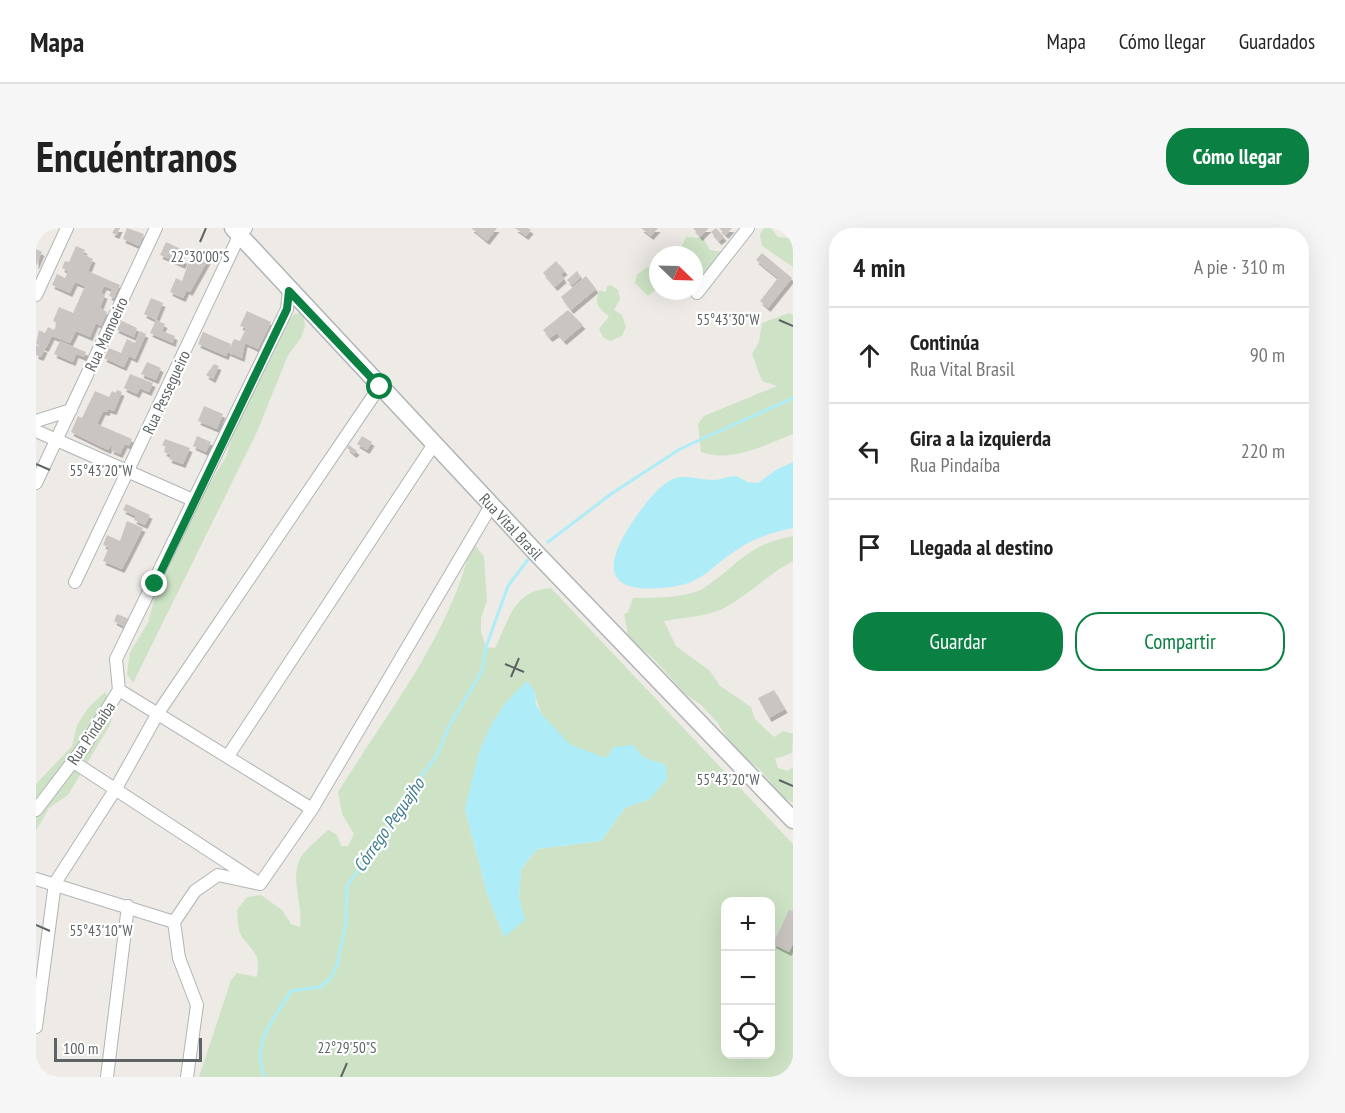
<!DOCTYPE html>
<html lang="es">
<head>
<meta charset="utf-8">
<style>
  body { margin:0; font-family:"PT Sans Narrow",sans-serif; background:#f6f6f6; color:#222 }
  .controls { position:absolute; right:18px; bottom:18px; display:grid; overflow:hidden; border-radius:12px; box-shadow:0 6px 24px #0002 }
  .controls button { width:54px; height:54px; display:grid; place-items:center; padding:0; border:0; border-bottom:2px solid #e0e0e0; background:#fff; color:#222; font:30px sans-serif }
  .compass { position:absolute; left:613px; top:18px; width:54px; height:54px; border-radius:50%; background:#fff; box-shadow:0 6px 24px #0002; rotate:113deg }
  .scale { position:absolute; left:18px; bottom:15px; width:148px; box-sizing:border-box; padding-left:6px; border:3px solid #5e6365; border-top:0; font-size:16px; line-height:21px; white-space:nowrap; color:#5e6365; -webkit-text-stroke:4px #fff; paint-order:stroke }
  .stop { position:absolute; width:18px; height:18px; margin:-14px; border:4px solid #0b8043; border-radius:50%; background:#fff }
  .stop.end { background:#0b8043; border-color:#fff; box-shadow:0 2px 6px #0008 }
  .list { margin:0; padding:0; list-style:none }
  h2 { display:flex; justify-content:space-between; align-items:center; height:78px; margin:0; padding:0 24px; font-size:26px }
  h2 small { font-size:20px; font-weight:400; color:#767676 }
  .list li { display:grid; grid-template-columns:39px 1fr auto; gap:18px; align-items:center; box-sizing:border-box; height:96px; padding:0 24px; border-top:2px solid #e0e0e0 }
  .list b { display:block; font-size:22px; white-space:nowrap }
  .list p { margin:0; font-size:20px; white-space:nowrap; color:#767676 }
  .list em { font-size:20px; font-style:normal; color:#767676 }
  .actions { display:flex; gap:12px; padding:18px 24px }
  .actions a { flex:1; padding:14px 0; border:2px solid #0b8043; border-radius:24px; text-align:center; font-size:21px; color:#0b8043 }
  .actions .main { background:#0b8043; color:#fff }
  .icon { flex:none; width:33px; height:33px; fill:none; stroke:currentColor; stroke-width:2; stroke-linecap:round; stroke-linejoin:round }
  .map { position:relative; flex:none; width:757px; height:849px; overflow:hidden; border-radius:24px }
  header { display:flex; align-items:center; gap:36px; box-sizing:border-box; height:84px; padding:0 30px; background:#fff; border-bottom:2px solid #e0e0e0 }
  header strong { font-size:28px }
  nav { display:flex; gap:33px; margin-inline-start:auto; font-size:21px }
  .intro { display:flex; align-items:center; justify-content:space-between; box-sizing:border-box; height:144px; padding:0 36px }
  h1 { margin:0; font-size:42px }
  .button { padding:15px 27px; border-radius:24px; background:#0b8043; color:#fff; font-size:21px; font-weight:700 }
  main { display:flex; gap:36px; padding:0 36px }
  aside { flex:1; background:#fff; border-radius:24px; box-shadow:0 6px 24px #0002 }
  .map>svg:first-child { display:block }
</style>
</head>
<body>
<header>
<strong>Mapa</strong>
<nav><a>Mapa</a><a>Cómo llegar</a><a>Guardados</a></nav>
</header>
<div class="intro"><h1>Encuéntranos</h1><a class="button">Cómo llegar</a></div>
<main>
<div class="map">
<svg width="757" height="849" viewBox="0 0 757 849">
  <defs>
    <filter id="shadow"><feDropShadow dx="2.5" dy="4" stdDeviation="0" flood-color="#0004"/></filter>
  </defs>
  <rect width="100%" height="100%" fill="#eeeae6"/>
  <path fill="#cee3c5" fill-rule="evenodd" d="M728 0H735L742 9 753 10 757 17V39L726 18 724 7Z
    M650 9 667 10 674 22 687 24 696 32 683 44 674 61 658 59V27H638L644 22Z
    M611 39 622 42V60L612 68 599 55 601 47Z
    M575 57 582 62 584 71 578 82 586 87 590 99 586 108 574 113 567 109 563 101 573 88C561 80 558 75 564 62L570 64 571 58Z
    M267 85 269 98 265 110 252 127 221 204 97 455 91 446 94 424 112 395 118 372 131 339 160 278 190 229 197 206 251 94 258 86Z
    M753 85 757 87V206C729 217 696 235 665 224L662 196 668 188 741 158 726 153 716 126 723 114 726 95Z
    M757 308V333C733 346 715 364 692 378 673 389 648 389 628 393L640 418 674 443 684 458 715 479 719 491 738 509 747 503 757 506 756 525 739 531 742 540 752 543 757 539V575L747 569 724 542 698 520 681 494 664 476 649 466 617 430 604 420 592 407 588 386 592 384 597 370C616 370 650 370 666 361 704 337 707 318 757 308Z
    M436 313 448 329 451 373 445 390V404L450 419 459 420C474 390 477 363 515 360L757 616V849H163L195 752 201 745 221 749C224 726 220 727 207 710 201 703 202 691 201 682L211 669 225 667 246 682 255 696 264 699C267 677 255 654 263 633 267 623 284 610 292 602L301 607 305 618H312L318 606 306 586 302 564C351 485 416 405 436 313ZM499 464C501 484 517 505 535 517 544 523 559 526 570 530L597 517 607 529 630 537 614 571 589 580 565 613 501 621 485 641 483 670 468 709 451 666 429 581 437 553ZM690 674H734V826H690Z
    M69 464 78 481 74 497 32 567 13 580 0 603V556L36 518 41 497 53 479Z"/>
  <path fill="#aeedf7" d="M757 234V300C738 304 718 310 702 321 671 341 667 357 626 360 562 365 571 331 599 290 608 277 623 257 637 251 650 246 664 252 678 252 685 252 692 248 700 248L712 254 722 255 740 242Z
    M491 453 499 464 500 477 507 488 535 517 570 530 578 519 597 517 607 529 630 537 631 551 614 571 589 580 565 613 501 621 485 641 483 670 489 692 468 709 451 666 429 581 443 524 455 497 470 474Z"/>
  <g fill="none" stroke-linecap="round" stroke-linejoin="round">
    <path stroke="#aeedf7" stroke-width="3" d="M512 314 575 266 644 221 757 170
      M228 849C216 811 237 794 255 763L284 759 295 750 301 737 310 696 311 658 356 594 371 566 400 529 413 498 446 443 450 419 472 358 494 329"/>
  </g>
  <path fill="#cac5c3" filter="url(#shadow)" d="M79 0H84L81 7 76 5Z
    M91 0 108 6 103 18 87 11Z
    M435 0H461L451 13Z
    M479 0H492L495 2 490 8Z
    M605 0H622L615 8Z
    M657 0H673L664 9Z
    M680 0 688 9 683 13 675 4Z
    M683 0H696L690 7Z
    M130 14 147 22 144 30 149 32 147 37 124 27Z
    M40 18 49 22 47 26 57 31 52 43 84 57 78 70 73 68 76 61 68 58 65 65 69 67 64 80 71 84 65 98 60 95 54 109 40 103 34 115 16 108 10 120 0 116 3 102 9 105 12 99 18 102 21 95 17 93 23 79 37 85 49 58 39 54 34 65 16 57 21 46 29 50 32 43 26 40 29 33 33 34Z
    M0 21 6 24 0 38Z
    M156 25 172 32 154 64 151 62 147 70 134 64 140 50 146 53Z
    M726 25 756 50 732 80 724 73 742 50 720 32Z
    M520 33 529 43 525 46 528 51 519 59 507 45Z
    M541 43 545 49 536 57 531 52Z
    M550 48 560 61 535 82 525 69Z
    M115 70 127 75 120 92 129 96 126 103 139 108 137 115 114 105 120 92 108 86Z
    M532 82 547 97 528 113 521 105 514 110 507 102Z
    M211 83 235 94 222 121 209 115 206 130 192 124 198 111 204 113 210 100 204 98Z
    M84 92 101 100 98 109 80 101Z
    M104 103 110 106 99 131 93 128 88 139 68 130 73 120 85 125 91 111 99 115Z
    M167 104 195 116 190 128 162 116Z
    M24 113 50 124 48 129 40 126 37 134 18 126Z
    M0 117 9 121 5 129 0 127Z
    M111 134 125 140 120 152 105 146Z
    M178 136 183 138 177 151 170 147Z
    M94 146 117 155 113 164 104 160 101 166 88 160Z
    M81 162 86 164 78 183 72 181 71 184 67 183 61 196 96 211 93 218 89 216 84 226 75 222 79 212 72 222 35 204 42 188 46 190 59 163 73 169 76 163 80 165Z
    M168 178 187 186 181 201 162 193Z
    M161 208 175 214 170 224 157 218Z
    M326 208 336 214 331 222 321 216Z
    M129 211 154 220 147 236 133 231 135 227 128 224 130 219 126 217Z
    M313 217 321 223 318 226 311 220Z
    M90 276 114 287 109 297 98 292 100 288 87 282Z
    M91 293 107 300 86 341 67 333 73 319 67 317 71 307 84 313Z
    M81 386 93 391 89 399 78 393Z
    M738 462 749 481 733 490 722 470Z
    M753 682 757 683V716L753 724 737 716Z"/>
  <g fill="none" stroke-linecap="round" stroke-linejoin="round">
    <g stroke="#b1b5b7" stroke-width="14">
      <path id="street" d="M661 65 712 0
        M0 67 31 0
        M0 193 35 182
        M0 203 157 272
        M0 255 120 0
        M39 354 204 6 210 0
        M83 462 276 581
        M192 528 398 216
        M36 533 218 652
        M0 582 48 519 83 462 80 431 251 81 253 63
        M0 651 138 694 143 730 161 777 151 849
        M138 694 159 663 182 647 224 656 276 581 456 276
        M0 799 19 655 79 562 122 485 344 158
        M71 849 92 678"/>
    </g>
    <g stroke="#b0b5b7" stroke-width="19">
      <g id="secondary">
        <path id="s1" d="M197 0 504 329 757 592"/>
      </g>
    </g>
    <use href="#street" stroke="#fff" stroke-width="12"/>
    <use href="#secondary" stroke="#fff" stroke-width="16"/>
  </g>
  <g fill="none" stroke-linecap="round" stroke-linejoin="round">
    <path stroke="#0b8043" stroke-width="8" d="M119 356 251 81 253 63 344 159"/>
  </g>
  <path fill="none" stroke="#5e6365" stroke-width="2" d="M164 14 170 0M743 92 757 98M0 236 14 242M469 436 488 444M475 449 483 430M743 552 757 558M0 697 14 703M305 849 311 835"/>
  <g text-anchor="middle" stroke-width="4.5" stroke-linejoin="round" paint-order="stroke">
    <g font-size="16" fill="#5e6365" stroke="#fff">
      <text transform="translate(70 106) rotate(-65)" y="6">Rua Mamoeiro</text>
      <text transform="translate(130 164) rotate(-65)" y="6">Rua Pessegueiro</text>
      <text dy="6" stroke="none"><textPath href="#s1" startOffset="408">Rua Vital Brasil</textPath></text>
      <text transform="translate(55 505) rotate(-56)" y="6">Rua Pindaíba</text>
    </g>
    <g font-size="18" font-style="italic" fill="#427e8e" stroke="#fff">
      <text transform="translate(353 597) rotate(-55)" y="6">Córrego Peguajho</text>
    </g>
  </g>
  <g font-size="15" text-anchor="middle" fill="#5e6365" stroke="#fff" stroke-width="4.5" stroke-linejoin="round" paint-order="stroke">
    <text x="164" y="34">22°30'00"S</text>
    <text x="692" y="97">55°43'30"W</text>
    <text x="65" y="248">55°43'20"W</text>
    <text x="692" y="557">55°43'20"W</text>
    <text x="65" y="708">55°43'10"W</text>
    <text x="311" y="825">22°29'50"S</text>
  </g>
</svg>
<div class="controls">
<button>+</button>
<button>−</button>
<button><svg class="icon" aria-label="locate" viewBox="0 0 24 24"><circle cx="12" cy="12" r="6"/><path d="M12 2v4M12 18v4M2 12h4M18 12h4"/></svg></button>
</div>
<svg class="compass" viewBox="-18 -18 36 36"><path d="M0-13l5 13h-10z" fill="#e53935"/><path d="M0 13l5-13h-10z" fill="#767676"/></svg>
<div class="scale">100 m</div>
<div class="stop" style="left:344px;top:159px"></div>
<div class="stop end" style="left:119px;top:356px"></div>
</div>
<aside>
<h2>4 min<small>A pie · 310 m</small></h2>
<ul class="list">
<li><svg class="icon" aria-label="ahead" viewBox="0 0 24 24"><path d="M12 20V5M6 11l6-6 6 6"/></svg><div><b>Continúa</b><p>Rua Vital Brasil</p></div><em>90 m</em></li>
<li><svg class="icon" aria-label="left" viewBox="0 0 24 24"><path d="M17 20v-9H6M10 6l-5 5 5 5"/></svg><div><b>Gira a la izquierda</b><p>Rua Pindaíba</p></div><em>220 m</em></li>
<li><svg class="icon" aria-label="arrive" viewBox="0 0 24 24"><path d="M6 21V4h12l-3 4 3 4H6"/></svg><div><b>Llegada al destino</b></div></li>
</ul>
<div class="actions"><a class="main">Guardar</a><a>Compartir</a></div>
</aside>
</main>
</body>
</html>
